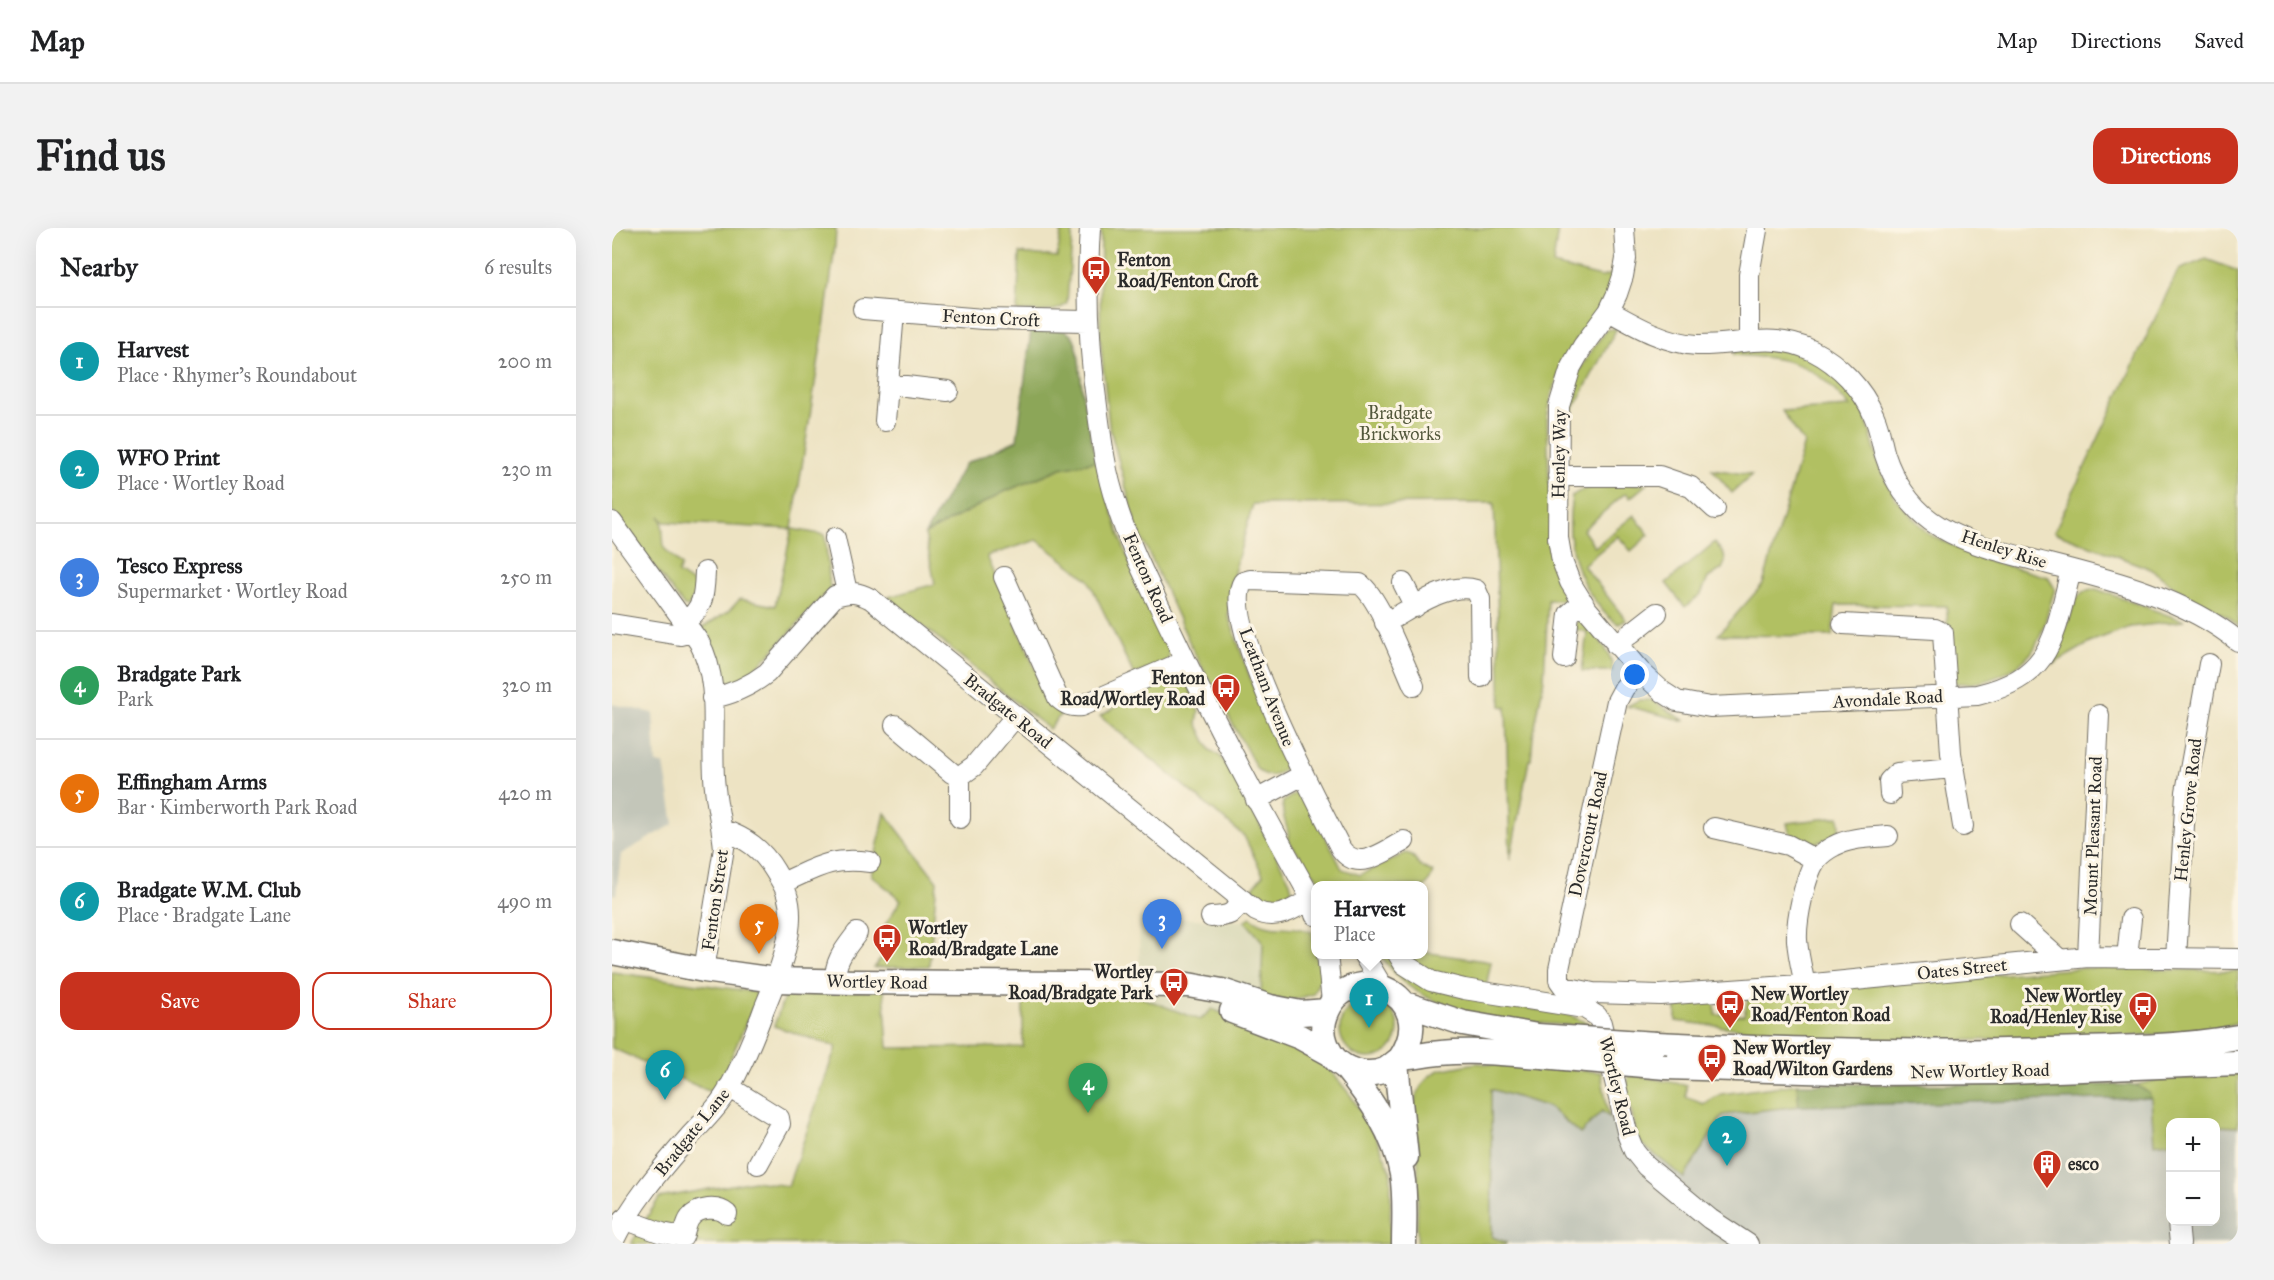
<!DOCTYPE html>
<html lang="en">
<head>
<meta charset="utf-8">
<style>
  body { margin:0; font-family:"IM FELL Great Primer",serif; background:#f2f2f2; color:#202124 }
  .controls { position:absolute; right:18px; bottom:18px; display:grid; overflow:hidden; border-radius:12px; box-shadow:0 6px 24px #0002 }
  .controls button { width:54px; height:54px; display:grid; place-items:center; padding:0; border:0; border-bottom:2px solid #e0e0e0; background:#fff; color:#202124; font:30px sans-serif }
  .you { position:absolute; left:1023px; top:447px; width:21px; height:21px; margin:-15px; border:4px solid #fff; border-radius:50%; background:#1a73e8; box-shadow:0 0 0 9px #1a73e833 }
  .badge { display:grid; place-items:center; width:39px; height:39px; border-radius:50%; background:#c8321e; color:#fff; font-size:20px; font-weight:700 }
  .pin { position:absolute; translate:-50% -50px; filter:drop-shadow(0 2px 3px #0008) }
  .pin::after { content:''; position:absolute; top:32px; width:21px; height:18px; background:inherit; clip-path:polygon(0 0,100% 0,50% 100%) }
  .popup { position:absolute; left:699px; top:653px; width:117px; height:78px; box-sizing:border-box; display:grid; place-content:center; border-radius:12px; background:#fff; filter:drop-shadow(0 2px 4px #0005); font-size:20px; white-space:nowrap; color:#757577 }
  .popup b { font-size:22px; color:#202124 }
  .popup::after { content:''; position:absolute; left:50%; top:100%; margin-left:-12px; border:12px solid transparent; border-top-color:#fff }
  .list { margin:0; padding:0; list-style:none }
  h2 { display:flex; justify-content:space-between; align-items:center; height:78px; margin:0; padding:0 24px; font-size:26px }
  h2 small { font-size:20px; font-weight:400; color:#757577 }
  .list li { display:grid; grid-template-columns:39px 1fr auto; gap:18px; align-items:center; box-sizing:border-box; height:108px; padding:0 24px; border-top:2px solid #e0e0e0 }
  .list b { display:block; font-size:22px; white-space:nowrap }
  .list p { margin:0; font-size:20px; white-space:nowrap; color:#757577 }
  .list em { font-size:20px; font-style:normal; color:#757577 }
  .actions { display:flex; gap:12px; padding:18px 24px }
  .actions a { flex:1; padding:14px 0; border:2px solid #c8321e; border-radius:18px; text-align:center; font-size:21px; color:#c8321e }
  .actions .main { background:#c8321e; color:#fff }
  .map { position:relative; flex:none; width:1626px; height:1016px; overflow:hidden; border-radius:18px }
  header { display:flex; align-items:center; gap:36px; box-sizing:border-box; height:84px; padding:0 30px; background:#fff; border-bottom:2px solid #e0e0e0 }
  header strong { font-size:28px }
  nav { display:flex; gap:33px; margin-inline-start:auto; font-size:21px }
  .intro { display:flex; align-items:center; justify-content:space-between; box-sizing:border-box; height:144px; padding:0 36px }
  h1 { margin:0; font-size:42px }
  .button { padding:15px 27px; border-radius:18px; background:#c8321e; color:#fff; font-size:21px; font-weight:700 }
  main { display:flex; gap:36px; padding:0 36px }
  aside { flex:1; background:#fff; border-radius:18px; box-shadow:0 6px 24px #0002 }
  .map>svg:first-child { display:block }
</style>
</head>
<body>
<header>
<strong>Map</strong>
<nav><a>Map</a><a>Directions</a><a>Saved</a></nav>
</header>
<div class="intro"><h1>Find us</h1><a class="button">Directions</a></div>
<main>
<aside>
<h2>Nearby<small>6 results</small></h2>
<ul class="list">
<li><span class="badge" style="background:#0f9aa8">1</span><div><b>Harvest</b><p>Place · Rhymer's Roundabout</p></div><em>200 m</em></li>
<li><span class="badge" style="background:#0f9aa8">2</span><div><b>WFO Print</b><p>Place · Wortley Road</p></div><em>230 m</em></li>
<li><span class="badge" style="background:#3f7fe0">3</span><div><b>Tesco Express</b><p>Supermarket · Wortley Road</p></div><em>250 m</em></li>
<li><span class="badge" style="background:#2e9e5b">4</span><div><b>Bradgate Park</b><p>Park</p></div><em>320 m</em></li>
<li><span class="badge" style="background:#e8710a">5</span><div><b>Effingham Arms</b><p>Bar · Kimberworth Park Road</p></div><em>420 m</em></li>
<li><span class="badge" style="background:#0f9aa8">6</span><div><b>Bradgate W.M. Club</b><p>Place · Bradgate Lane</p></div><em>490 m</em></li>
</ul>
<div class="actions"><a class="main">Save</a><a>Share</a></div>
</aside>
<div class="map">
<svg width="1626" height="1016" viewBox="0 0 1626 1016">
  <rect width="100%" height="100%" fill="#fcf5e5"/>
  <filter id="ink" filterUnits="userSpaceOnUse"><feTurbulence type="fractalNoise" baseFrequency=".0167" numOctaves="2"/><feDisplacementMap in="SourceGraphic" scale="12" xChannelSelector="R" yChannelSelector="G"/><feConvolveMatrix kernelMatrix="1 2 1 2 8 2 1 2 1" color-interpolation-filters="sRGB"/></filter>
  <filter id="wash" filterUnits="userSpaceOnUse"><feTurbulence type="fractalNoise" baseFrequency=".008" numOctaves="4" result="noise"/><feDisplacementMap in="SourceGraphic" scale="24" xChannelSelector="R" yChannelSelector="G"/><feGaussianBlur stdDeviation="1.35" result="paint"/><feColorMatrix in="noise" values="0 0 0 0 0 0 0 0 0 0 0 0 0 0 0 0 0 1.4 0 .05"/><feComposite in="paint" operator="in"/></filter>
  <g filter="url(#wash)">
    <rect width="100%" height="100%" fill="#ede3c3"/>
    <path fill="#dad9b8" d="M527 689 633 693 651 714 648 801 589 792 528 769Z"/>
    <path fill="#c3c6b9" d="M0 476 41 485 44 536H52L62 596 9 626 4 667 0 666Z
      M878 860 937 879 968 906 990 883 1072 950 1111 887 1187 878 1539 870 1542 916 1558 914V994H1604V898L1626 899V1016H899L880 1009Z"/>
    <path fill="#b1c062" stroke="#6e7646" stroke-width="1.5" d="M0 0H224L223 18 212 99 180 301 213 307 218 361C187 392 160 428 126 455 105 454 109 437 103 422 100 414 95 407 90 400L117 383 128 371 163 378 180 301 52 294 47 288 50 295 52 320 69 338 66 345 82 356 84 366 76 379 72 378 0 282Z
      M450 0H461L455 75C445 87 420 83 405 83L408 25 445 29Z
      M489 0H946L941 37 989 49 998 47 1002 40 997 66 963 113 949 142 941 161 935 190 937 253 959 372H936L932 451 921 509 919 532H917L898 632 894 479 889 478 882 275 641 276 620 352 616 387 641 458 676 535C668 549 657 552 645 541L581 422 524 297 497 197 488 109Z
      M1594 31 1626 43V398L1617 389 1573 367 1539 341 1442 304 1566 42Z
      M1005 100 954 195C951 161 975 129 994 102Z
      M1123 119 1177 122 1206 133 1232 155 1251 179 1268 241 1284 271 1316 306 1367 330 1436 349 1443 361C1437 378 1433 398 1425 415 1414 442 1364 463 1337 453L1335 378 1224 377 1220 408 1106 407 1151 356 1192 215 1170 183 1238 179C1228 169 1219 157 1208 149 1183 129 1151 129 1122 127Z
      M484 233 513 323 557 420 556 433 522 447 476 351 425 312 375 328 435 468 442 479 450 485 437 501 276 369 323 356 313 306 392 264 449 240Z
      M1100 241 1140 247 1120 265Z
      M1035 256 1018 270 1015 266 1011 267 971 302 983 319 1022 287 1037 307 1019 323 1006 308 971 337 1014 392 1007 396C995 390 988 380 981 370 959 339 954 305 960 268 979 253 1011 257 1035 256Z
      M1103 314 1112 327 1113 334 1110 341 1096 350 1089 366 1073 379 1054 355Z
      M1484 361 1572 393 1518 399 1483 412 1441 436 1464 371 1471 364Z
      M966 388 970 389C979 402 1004 428 1000 443H970L975 404 962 401Z
      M561 446 569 447 575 453 587 483 585 495 598 522 608 528 625 553 678 654 680 662C660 674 659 684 641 660L651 647 632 608 488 488Z
      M1027 472H1040L1073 493 1015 478Z
      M684 565H689L694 571 730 641 748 647 794 625 800 627 809 639 821 644 818 652 811 661V658L711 657 677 614C678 600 668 588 671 574Z
      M273 585 325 653 317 738 262 740 281 714 268 705 289 672 259 647Z
      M1227 589 1228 597 1226 606C1207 616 1180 626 1175 595Z
      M639 689C657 705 680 695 700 704L703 726 707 727 710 747 701 766 677 773 649 768 651 714 633 693Z
      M811 724 879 734 875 754V773L957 787 984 799C919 794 844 796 790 753 782 746 776 736 769 729L811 726Z
      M1471 740 1624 743 1626 741V794L1598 804 1471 810 1204 815 1129 801 1064 793V773L1102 771 1104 787H1132L1136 771 1207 760Z
      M0 744 143 764 145 770 103 866 0 820Z
      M272 762 276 820 411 819V766L528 769 588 792 600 781 678 813 708 829 739 868 761 903 779 943 778 1016H19L47 970 142 953 176 958 224 819 162 798 173 767Z
      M728 801a29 29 0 1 1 58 0a29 29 0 1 1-58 0Z
      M864 835 989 844 997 889 990 883 968 906 937 879 879 861 880 1009 894 1014V1016H805L806 923 802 877 805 865 816 849 827 842Z
      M1606 844H1626V899L1604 898V894H1558V914L1542 916 1539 870 1524 857 1550 851 1597 849Z
      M1017 846 1074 857V869L1091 876 1109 866 1185 856 1187 878 1111 887 1072 950 1026 913 1014 860Z"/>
    <path fill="#8ca658" stroke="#5c6842" stroke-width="1.5" d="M436 101 454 103 462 110 466 123 471 169 484 233 449 240 392 264 313 306 353 236 405 212 419 103Z
      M1185 856 1524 857 1537 865 1539 870 1187 878Z"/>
  </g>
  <g filter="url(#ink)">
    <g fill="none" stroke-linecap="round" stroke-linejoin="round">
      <g stroke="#6f6b60" stroke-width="22">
        <path id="minor" d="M478 0C474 63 477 124 486 186 490 216 494 246 504 275 517 319 540 362 560 404 603 495 650 583 699 670L703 687
          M1012 0 1014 31 1011 48 1005 66 997 83 971 118 959 139 947 178 946 310 950 333 958 354 974 380 1028 443 1051 464 1065 473 1098 479 1365 467C1441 449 1442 409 1459 342
          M251 81 371 91 475 93
          M997 83C1024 98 1053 115 1085 117 1126 118 1161 103 1201 123 1227 136 1251 161 1262 188 1268 201 1269 214 1273 227 1281 252 1298 278 1319 293 1351 316 1392 324 1429 334 1496 351 1572 369 1626 413
          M1137 112V47L1145 2
          M277 156 336 163
          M273 193 282 84
          M946 248H1047L1079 259 1103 281
          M0 294 87 414C111 458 97 513 103 560 105 580 110 599 112 620L92 742
          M223 310 235 364
          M392 349 446 470C454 477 459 479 469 478L573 433
          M791 355 803 379
          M72 394C92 381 92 366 93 344
          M773 395C798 382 835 353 864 362L868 371 869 449
          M0 396 68 407 80 404
          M1231 396 1323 401 1331 405 1339 525 1351 598
          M1004 417 1045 385
          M952 430 957 386 971 374
          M1028 443 1012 460 1005 473 947 741V752L952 759 981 765 1048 767 1202 756 1476 729 1626 731
          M100 470C122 466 138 458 155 445L223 368C238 363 246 364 259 371L644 683C664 693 682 682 699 670
          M283 497 340 545 348 548 362 538 403 489
          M348 548V590
          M1278 566 1277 553 1285 545 1342 540
          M644 572 691 547
          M1102 600 1176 617 1204 632
          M792 613C771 624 746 645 729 621 708 579 607 392 631 354L638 352 748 356C767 369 791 434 802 458
          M170 655C206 639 218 629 258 634
          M599 689C618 688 620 687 631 672
          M1408 696 1447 731
          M715 726 720 774
          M751 726 770 758
          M786 726 792 736 819 753 852 761 972 780 985 788 989 795 1016 908 1022 923 1034 938 1098 991 1136 1016
          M1476 729 1487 487
          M1515 730 1519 691
          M1564 730 1574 564 1597 436
          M223 754C222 733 233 721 245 705
          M1193 757C1190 742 1186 727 1185 712 1184 692 1193 648 1204 632 1209 626 1216 621 1222 618 1239 609 1258 610 1276 608
          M117 859 167 890 168 896 146 936
          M12 991 50 1005 71 1009C73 1004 74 995 78 990 86 979 106 978 115 986
          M1566 994 1568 1016
          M0 1016C19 976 47 943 77 909 90 895 105 881 115 864 130 838 142 809 152 781 165 750 186 700 175 667 173 658 167 650 163 643 150 621 134 610 111 602"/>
      </g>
      <g stroke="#6f6b60" stroke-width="27">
        <path id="major" d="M0 724 92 742 164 752 244 754 576 757 610 763 658 779 689 785 715 783
          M793 776 851 795 925 808
          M620 783 688 809 719 826
          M1044 816C1174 822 1305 826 1435 822 1499 820 1564 820 1626 809
          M788 831C833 764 729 724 712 793 709 807 715 824 726 834 739 845 758 848 773 842 779 839 783 834 788 831 793 829 801 829 806 828 847 820 888 825 930 828
          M784 836 794 929
          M733 839C758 870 783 906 790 946 794 969 792 993 792 1016
          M1054 839 1259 845 1396 844 1626 835"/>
      </g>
      <use href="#minor" stroke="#fff" stroke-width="20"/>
      <use href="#major" stroke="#fff" stroke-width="24"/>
      <g stroke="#6f6b60" stroke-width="27" stroke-linecap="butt">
        <path id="major-bridge" d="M925 808 1044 816
          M930 828 1054 839"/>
      </g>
      <use href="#major-bridge" stroke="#fff" stroke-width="24"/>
    </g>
  </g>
  <defs>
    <g id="bus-pin" transform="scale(1.5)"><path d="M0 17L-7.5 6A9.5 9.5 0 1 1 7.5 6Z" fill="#c8321e" stroke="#fcf5e5"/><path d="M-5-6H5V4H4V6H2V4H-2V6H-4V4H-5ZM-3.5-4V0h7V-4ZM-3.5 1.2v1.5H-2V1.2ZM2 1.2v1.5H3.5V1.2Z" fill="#fff"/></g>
    <g id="building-pin" transform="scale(1.5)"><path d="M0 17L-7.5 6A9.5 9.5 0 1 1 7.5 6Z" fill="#c8321e" stroke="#fcf5e5"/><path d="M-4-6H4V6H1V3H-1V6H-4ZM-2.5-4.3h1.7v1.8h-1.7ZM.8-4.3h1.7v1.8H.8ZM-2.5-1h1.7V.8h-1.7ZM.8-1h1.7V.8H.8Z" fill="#fff"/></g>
  </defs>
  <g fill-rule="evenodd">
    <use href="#bus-pin" x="484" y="42"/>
    <use href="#bus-pin" x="614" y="460"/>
    <use href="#bus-pin" x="275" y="710"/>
    <use href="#bus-pin" x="562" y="754"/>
    <use href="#bus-pin" x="1118" y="776"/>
    <use href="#bus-pin" x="1531" y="778"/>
    <use href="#bus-pin" x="1100" y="830"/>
    <use href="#building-pin" x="1435" y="936"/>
  </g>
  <g text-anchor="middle" stroke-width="6" stroke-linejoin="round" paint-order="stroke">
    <g font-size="18" font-weight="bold" fill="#2b2b2b" stroke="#fcf5e5" text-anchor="start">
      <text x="505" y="38">Fenton<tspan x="505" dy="21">Road/Fenton Croft</tspan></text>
      <text x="593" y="456" text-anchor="end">Fenton<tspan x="593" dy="21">Road/Wortley Road</tspan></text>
      <text x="296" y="706">Wortley<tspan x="296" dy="21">Road/Bradgate Lane</tspan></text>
      <text x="541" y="750" text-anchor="end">Wortley<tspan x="541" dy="21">Road/Bradgate Park</tspan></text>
      <text x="1139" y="772">New Wortley<tspan x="1139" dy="21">Road/Fenton Road</tspan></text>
      <text x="1510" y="774" text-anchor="end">New Wortley<tspan x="1510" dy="21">Road/Henley Rise</tspan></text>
      <text x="1121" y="826">New Wortley<tspan x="1121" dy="21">Road/Wilton Gardens</tspan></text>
      <text x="1456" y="942">esco</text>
    </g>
    <g font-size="18" fill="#2b2b2b" stroke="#fcf5e5">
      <text transform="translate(379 90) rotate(3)" y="6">Fenton Croft</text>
      <text transform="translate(947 226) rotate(-89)" y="6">Henley Way</text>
      <text transform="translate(1392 321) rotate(18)" y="6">Henley Rise</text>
      <text transform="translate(536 350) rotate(66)" y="6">Fenton Road</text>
      <text transform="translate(655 459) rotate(69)" y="6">Leatham Avenue</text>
      <text transform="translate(1276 471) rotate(-3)" y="6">Avondale Road</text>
      <text transform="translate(396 483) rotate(39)" y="6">Bradgate Road</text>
      <text transform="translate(1576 582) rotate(-84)" y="6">Henley Grove Road</text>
      <text transform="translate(976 606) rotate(-78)" y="6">Dovercourt Road</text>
      <text transform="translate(1481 608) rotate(-88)" y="6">Mount Pleasant Road</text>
      <text transform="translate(103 672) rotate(-82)" y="6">Fenton Street</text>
      <text transform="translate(1350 741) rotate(-6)" y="6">Oates Street</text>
      <text transform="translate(265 754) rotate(1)" y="6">Wortley Road</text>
      <text transform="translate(1368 843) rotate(-1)" y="6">New Wortley Road</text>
      <text transform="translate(1005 858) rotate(76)" y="6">Wortley Road</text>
      <text transform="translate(80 904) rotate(-51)" y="6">Bradgate Lane</text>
    </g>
    <g font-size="18" fill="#53583c" stroke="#fcf5e5">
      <text x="788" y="191">Bradgate<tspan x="788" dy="21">Brickworks</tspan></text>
    </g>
  </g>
</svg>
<div class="controls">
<button>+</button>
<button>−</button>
</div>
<div class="you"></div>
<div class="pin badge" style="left:757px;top:800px;background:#0f9aa8">1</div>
<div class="popup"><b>Harvest</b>Place</div>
<div class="pin badge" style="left:1115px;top:938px;background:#0f9aa8">2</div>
<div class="pin badge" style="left:550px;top:721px;background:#3f7fe0">3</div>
<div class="pin badge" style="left:476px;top:885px;background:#2e9e5b">4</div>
<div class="pin badge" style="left:147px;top:726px;background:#e8710a">5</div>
<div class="pin badge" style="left:53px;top:872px;background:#0f9aa8">6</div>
</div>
</main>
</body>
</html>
